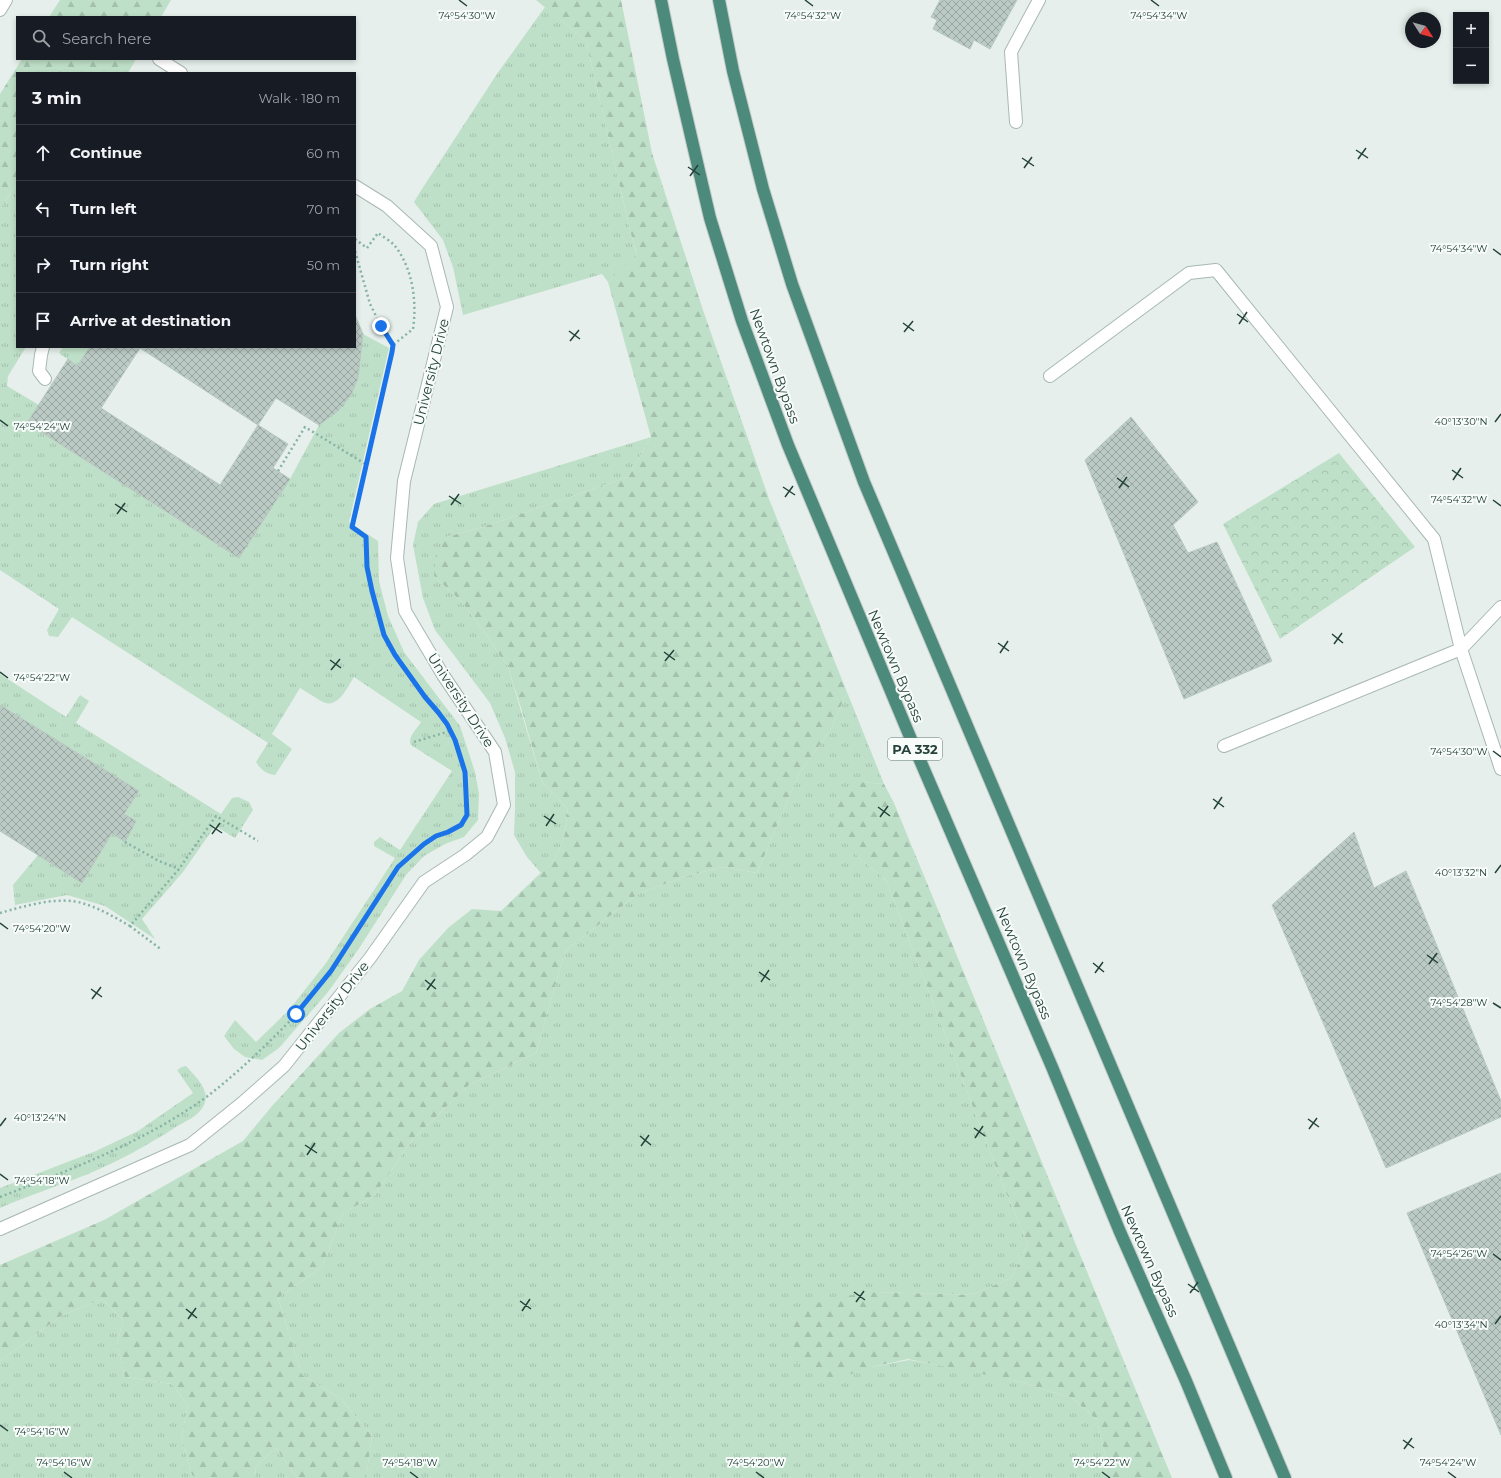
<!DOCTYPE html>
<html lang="en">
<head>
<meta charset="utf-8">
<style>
  body { margin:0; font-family:Montserrat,sans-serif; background:#242831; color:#f1f3f6 }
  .controls { position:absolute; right:12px; top:12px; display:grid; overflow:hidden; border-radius:0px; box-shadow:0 2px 6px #0003 }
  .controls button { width:36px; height:36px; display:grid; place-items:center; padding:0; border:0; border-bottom:1px solid #363941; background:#171b24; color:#f1f3f6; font:20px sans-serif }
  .compass { position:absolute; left:1405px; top:12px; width:36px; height:36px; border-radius:50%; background:#171b24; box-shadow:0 2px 6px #0003; rotate:126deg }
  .stop { position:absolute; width:12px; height:12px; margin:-9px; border:3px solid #1a73e8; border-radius:50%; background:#fff }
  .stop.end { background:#1a73e8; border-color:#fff; box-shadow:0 1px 4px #0008 }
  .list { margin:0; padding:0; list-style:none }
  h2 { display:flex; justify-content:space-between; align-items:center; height:52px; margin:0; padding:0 16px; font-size:17px }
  h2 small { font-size:13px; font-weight:400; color:#9ea1a6 }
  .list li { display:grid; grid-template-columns:26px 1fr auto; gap:12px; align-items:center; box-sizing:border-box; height:56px; padding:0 16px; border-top:1px solid #363941 }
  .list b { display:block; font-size:15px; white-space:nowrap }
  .list em { font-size:13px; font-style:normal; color:#9ea1a6 }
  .icon { flex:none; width:22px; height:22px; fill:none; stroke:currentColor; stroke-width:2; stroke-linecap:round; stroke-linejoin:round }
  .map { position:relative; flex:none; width:1501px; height:1478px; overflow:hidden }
  .search { position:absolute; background:#171b24; box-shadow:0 2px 6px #0003; left:16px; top:16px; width:340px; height:44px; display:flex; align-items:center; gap:10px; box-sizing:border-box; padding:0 14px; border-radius:0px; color:#9ea1a6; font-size:15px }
  .panel { position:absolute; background:#171b24; box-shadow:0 2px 6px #0003; left:16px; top:72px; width:340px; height:276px; border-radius:0px }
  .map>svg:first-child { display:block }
</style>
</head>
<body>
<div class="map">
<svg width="1501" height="1478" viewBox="0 0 1501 1478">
  <defs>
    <pattern id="grass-tufts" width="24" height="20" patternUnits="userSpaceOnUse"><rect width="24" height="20" fill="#bfe0c8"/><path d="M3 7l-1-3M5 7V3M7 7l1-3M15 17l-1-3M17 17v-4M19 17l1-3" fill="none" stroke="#a4c1ad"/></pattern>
    <pattern id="forest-firs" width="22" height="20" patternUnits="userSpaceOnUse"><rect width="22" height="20" fill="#bfe0c8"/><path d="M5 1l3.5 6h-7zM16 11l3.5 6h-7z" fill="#a4c1ad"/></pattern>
    <pattern id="park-crowns" width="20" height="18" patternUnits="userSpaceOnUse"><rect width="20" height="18" fill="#bfe0c8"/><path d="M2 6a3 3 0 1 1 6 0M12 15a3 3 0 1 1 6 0" fill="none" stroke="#a4c1ad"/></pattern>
    <pattern id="building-cross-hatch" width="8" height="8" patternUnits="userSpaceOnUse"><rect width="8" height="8" fill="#bbcac4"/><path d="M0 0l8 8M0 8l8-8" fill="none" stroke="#98a6a0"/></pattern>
  </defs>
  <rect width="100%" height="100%" fill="#e6efeb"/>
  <path fill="url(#grass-tufts)" d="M545 7 586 41 631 234 637 255 608 282 602 274 463 315 453 267 443 240 414 202 420 192 497 74Z
    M17 184V347H26L8 376 7 386 39 405 27 423 239 558 290 479 319 425 338 411 351 395 358 378 363 334 389 348 349 522 378 541 379 581 388 616 404 652 460 726 475 772 479 794 478 820 464 837 445 844 424 856 406 875 358 950 328 992 279 1048 262 1060 245 1057 234 1049 224 1036 235 1020 256 1042 289 1010 326 963 395 858 374 846V842L380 837 400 850 452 771 411 745C407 737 417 729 421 722L354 677C347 688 337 711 321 701 314 697 307 692 300 688L272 734 292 749 275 775C266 774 261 770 256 762L268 743 72 617 58 637 49 636 47 630 59 609 0 570V209Z
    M63 347H90L77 366 59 353Z
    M651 437 628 477 483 527 446 537 434 576 461 601 485 633 508 667 542 782 568 809 564 838 554 860 541 873 527 857 514 835 515 810V772L505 738 490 703 435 630 423 598 413 545 418 522 434 504Z
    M0 674 66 717 80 695 89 701 76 723 221 814 232 798 238 797 249 802 253 810 235 838 215 826 183 872 142 919 155 939 105 906 67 895 15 905 13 885 38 855 82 882 112 833 125 841 136 821 124 814 139 791 0 705Z
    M847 692 884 784 861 782 858 857 886 880 1002 1183 1028 1244 1011 1278 971 1295 879 1292 872 1367 909 1360 964 1369 1017 1381 1072 1398 1097 1420 1107 1464 1105 1478H366L372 1436 340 1398 302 1375 278 1298 322 1267 343 1213 374 1196 411 1141 469 1085 536 1053 565 951 638 894 686 876 724 867 757 873 799 774 831 729Z
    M186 1066C195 1076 211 1090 204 1105 199 1116 186 1121 176 1127 148 1145 119 1161 88 1174 59 1186 29 1195 0 1208V1188L96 1151 138 1131 193 1093 177 1070 182 1067Z
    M102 1299 123 1320 117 1344 125 1377 172 1384 188 1406 181 1438 192 1475 197 1478H0V1361L61 1316Z
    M276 1448 297 1478H255L256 1466Z"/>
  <path fill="url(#forest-firs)" d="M60 0H171L161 17H49Z
    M536 0H621L652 153 704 313 769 499 847 692 831 729 799 774 757 873 724 867 686 876 638 894 565 951 536 1053 469 1085 411 1141 374 1196 343 1213 322 1267 278 1298 302 1375 340 1398 372 1436 366 1478H297L276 1448 256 1466 255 1478H197L192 1475 181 1438 188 1406 172 1384 125 1377 117 1344 123 1320 102 1299 61 1316 0 1361V1265L104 1220 243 1141 273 1105 339 1033 370 1009 402 991 419 960 448 928 472 909 501 911 554 860 564 838 568 809 542 782 522 711 508 667 485 633 461 601 434 576 436 554 446 537 483 527 628 477 651 437 608 282 637 254 631 234 586 41Z
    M22 59H136L128 73H17V184L0 209V94Z
    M861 782 884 784 894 803 1172 1478H1105L1107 1464 1097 1420 1072 1398 1017 1381 908 1359 872 1367 833 1380 791 1359V1320L826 1298 879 1292 971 1295 1011 1278 1028 1244 1002 1183 886 880 858 857 833 826 836 795Z"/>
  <path fill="url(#park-crowns)" d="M1339 453 1415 547 1280 639 1223 524Z"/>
  <path fill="url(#building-cross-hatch)" stroke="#b8c9c2" d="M940 0H1017L990 49 974 40 970 49 933 29 937 20 931 17Z
    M355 315 363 334 358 378 351 395 338 411 319 425 276 398 258 425 140 348 355 347Z
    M90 347 140 348 101 408 220 485 258 425 288 444 273 468 290 479 239 558 27 423 68 359 77 366Z
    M1131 417 1198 502 1173 525 1188 553 1217 542 1272 661 1184 699 1085 460Z
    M0 705 139 791 124 814 136 821 125 842 112 833 82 883 0 831Z
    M1354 832 1374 888 1406 871 1501 1101V1117L1386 1168 1272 905Z
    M1501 1173V1435L1407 1213Z"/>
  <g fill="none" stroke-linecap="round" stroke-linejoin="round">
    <g stroke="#a8b8b2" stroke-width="14">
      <path id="service" d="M0 10 6 0
        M159 59 181 73
        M1016 122 1011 52 1039 0
        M43 347 41 355 39 371 45 379
        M1050 376 1189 273 1216 270 1434 539 1461 649 1501 769
        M1224 746 1461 649
        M0 1229 190 1145 241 1104 284 1066 370 958 424 882 465 855 487 837 504 805 495 752 443 675 405 611 397 558 404 481 447 307 431 246 387 206 355 186"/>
    </g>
    <g stroke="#a8b8b2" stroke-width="14">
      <path id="tertiary" d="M1461 649 1501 607"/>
    </g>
    <g stroke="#c2cac8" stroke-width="14">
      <path id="trunk" d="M661 0 673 59 710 218 742 321 788 445 913 744 1052 1067 1120 1232 1186 1381 1226 1478
        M719 0 733 71 763 189 792 284 864 482 1285 1478"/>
    </g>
    <path stroke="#86b3a5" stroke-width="2.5" stroke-dasharray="2 3" stroke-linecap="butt" d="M355 239 367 248 378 233C383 237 391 241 395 246 413 269 417 302 413 329L393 345
      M278 471 305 427 367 465
      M414 742 450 731
      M125 842 159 861 179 869
      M0 913C25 906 60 895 85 904 101 909 116 918 130 926L179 869 216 816 258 841
      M130 926 162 950
      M333 967 399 867 424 844 436 836 449 833 461 825 467 815 465 772 455 741 447 724 438 712 425 697 395 655 384 635 372 591 367 567 366 537 352 527 393 345 381 326 370 304 355 251
      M0 1197C72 1169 142 1143 205 1098 237 1074 265 1046 293 1018"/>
    <use href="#service" stroke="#fff" stroke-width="12"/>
    <use href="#tertiary" stroke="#fff" stroke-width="12"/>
    <use href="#trunk" stroke="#4c8a7c" stroke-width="12"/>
  </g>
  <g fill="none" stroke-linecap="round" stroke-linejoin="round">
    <path stroke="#1a73e8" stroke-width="5" d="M296 1014 331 971 398 867 424 844 436 836 448 832 461 825 467 815 465 772 455 740 447 724 438 712 425 697 395 655 384 635 372 591 367 567 366 537 352 527 392 352 393 345 381 326"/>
  </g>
  <path fill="none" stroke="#24423a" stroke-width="1.5" d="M459 0 467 6M805 0 813 6M1151 0 1159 6M1356 150 1368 158M1022 158 1034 166M1358 159 1366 148M688 167 700 175M1024 168 1032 157M690 176 698 165M1493 249 1501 255M1237 314 1248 322M903 323 914 331M1239 324 1247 312M569 331 580 339M904 332 913 321M570 341 579 330M0 420 8 426M1495 422 1501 414M1452 470 1463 478M1117 478 1129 487M1453 480 1461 468M783 487 795 495M1119 488 1127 477M449 496 461 504M785 497 793 486M1493 500 1501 506M115 504 127 512M451 505 459 494M117 514 125 503M1332 634 1343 643M998 643 1009 651M1334 644 1342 633M664 652 675 660M1000 653 1008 641M330 660 341 668M665 661 674 650M331 670 340 659M0 672 8 678M1493 751 1501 757M1213 799 1224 807M878 807 890 816M1214 809 1222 797M544 816 556 824M880 817 888 806M210 825 222 833M546 826 554 814M212 834 220 823M1495 873 1501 865M0 923 8 929M1427 955 1438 963M1093 963 1104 972M1429 964 1437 953M759 972 770 980M1095 973 1103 962M425 980 436 989M761 982 769 970M91 989 102 997M427 990 435 979M92 999 101 987M1493 1003 1501 1008M1308 1119 1319 1127M0 1126 6 1118M974 1128 985 1136M1309 1129 1317 1118M640 1136 651 1145M975 1138 983 1126M305 1145 317 1153M641 1146 649 1135M307 1155 315 1143M0 1174 8 1180M1493 1254 1501 1260M1188 1284 1199 1292M854 1292 865 1300M1190 1293 1198 1282M520 1301 531 1309M856 1302 864 1291M186 1309 197 1318M522 1311 530 1299M188 1319 196 1308M1495 1324 1501 1316M0 1425 8 1431M1403 1440 1414 1448M1404 1449 1412 1438M64 1472 72 1478M410 1472 418 1478M756 1472 764 1478M1102 1472 1110 1478M1448 1472 1456 1478"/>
  <g text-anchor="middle" stroke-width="4" stroke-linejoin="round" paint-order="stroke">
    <rect fill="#f7fbf9" stroke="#637a73" stroke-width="1" x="888" y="738" width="54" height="22" rx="3"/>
    <g font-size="13" font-weight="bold" fill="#24423a">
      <text x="915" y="754">PA 332</text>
    </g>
    <g font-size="14" fill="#24423a" stroke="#f7fbf9">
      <text transform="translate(775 366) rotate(70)" y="5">Newtown Bypass</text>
      <text transform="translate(431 372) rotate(-76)" y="5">University Drive</text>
      <text transform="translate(896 666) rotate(67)" y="5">Newtown Bypass</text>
      <text transform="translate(461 700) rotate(57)" y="5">University Drive</text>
      <text transform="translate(1024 963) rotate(67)" y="5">Newtown Bypass</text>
      <text transform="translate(332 1006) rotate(-52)" y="5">University Drive</text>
      <text transform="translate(1150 1261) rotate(66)" y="5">Newtown Bypass</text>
    </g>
  </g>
  <g font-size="10" text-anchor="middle" fill="#24423a" stroke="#f7fbf9" stroke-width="4" stroke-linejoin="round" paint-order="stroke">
    <text x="467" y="19">74°54'30"W</text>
    <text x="813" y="19">74°54'32"W</text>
    <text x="1159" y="19">74°54'34"W</text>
    <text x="1459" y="252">74°54'34"W</text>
    <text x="1461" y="425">40°13'30"N</text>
    <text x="42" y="430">74°54'24"W</text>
    <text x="1459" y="503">74°54'32"W</text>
    <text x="42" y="681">74°54'22"W</text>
    <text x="1459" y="755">74°54'30"W</text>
    <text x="1461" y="876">40°13'32"N</text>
    <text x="42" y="932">74°54'20"W</text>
    <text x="1459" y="1006">74°54'28"W</text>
    <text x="40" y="1121">40°13'24"N</text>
    <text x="42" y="1184">74°54'18"W</text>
    <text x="1459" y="1257">74°54'26"W</text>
    <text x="1461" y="1328">40°13'34"N</text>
    <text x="42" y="1435">74°54'16"W</text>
    <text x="64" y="1466">74°54'16"W</text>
    <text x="410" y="1466">74°54'18"W</text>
    <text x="756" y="1466">74°54'20"W</text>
    <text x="1102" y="1466">74°54'22"W</text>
    <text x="1448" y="1466">74°54'24"W</text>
  </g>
</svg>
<div class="controls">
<button>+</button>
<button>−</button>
</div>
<svg class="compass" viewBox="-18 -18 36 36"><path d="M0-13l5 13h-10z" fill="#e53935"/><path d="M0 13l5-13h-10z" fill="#9ea1a6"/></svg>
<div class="stop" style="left:296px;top:1014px"></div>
<div class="stop end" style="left:381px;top:326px"></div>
<div class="search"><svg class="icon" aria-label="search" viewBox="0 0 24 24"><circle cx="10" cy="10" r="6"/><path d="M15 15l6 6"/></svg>Search here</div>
<section class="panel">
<h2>3 min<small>Walk · 180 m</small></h2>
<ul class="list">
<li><svg class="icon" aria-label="ahead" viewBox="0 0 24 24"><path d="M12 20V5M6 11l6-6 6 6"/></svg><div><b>Continue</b></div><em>60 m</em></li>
<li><svg class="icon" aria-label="left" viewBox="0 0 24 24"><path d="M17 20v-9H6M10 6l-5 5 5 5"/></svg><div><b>Turn left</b></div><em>70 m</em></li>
<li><svg class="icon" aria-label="right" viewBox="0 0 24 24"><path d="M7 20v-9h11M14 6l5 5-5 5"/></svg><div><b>Turn right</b></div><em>50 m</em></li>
<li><svg class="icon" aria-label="arrive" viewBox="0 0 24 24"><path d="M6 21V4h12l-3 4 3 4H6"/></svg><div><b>Arrive at destination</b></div></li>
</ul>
</section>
</div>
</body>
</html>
